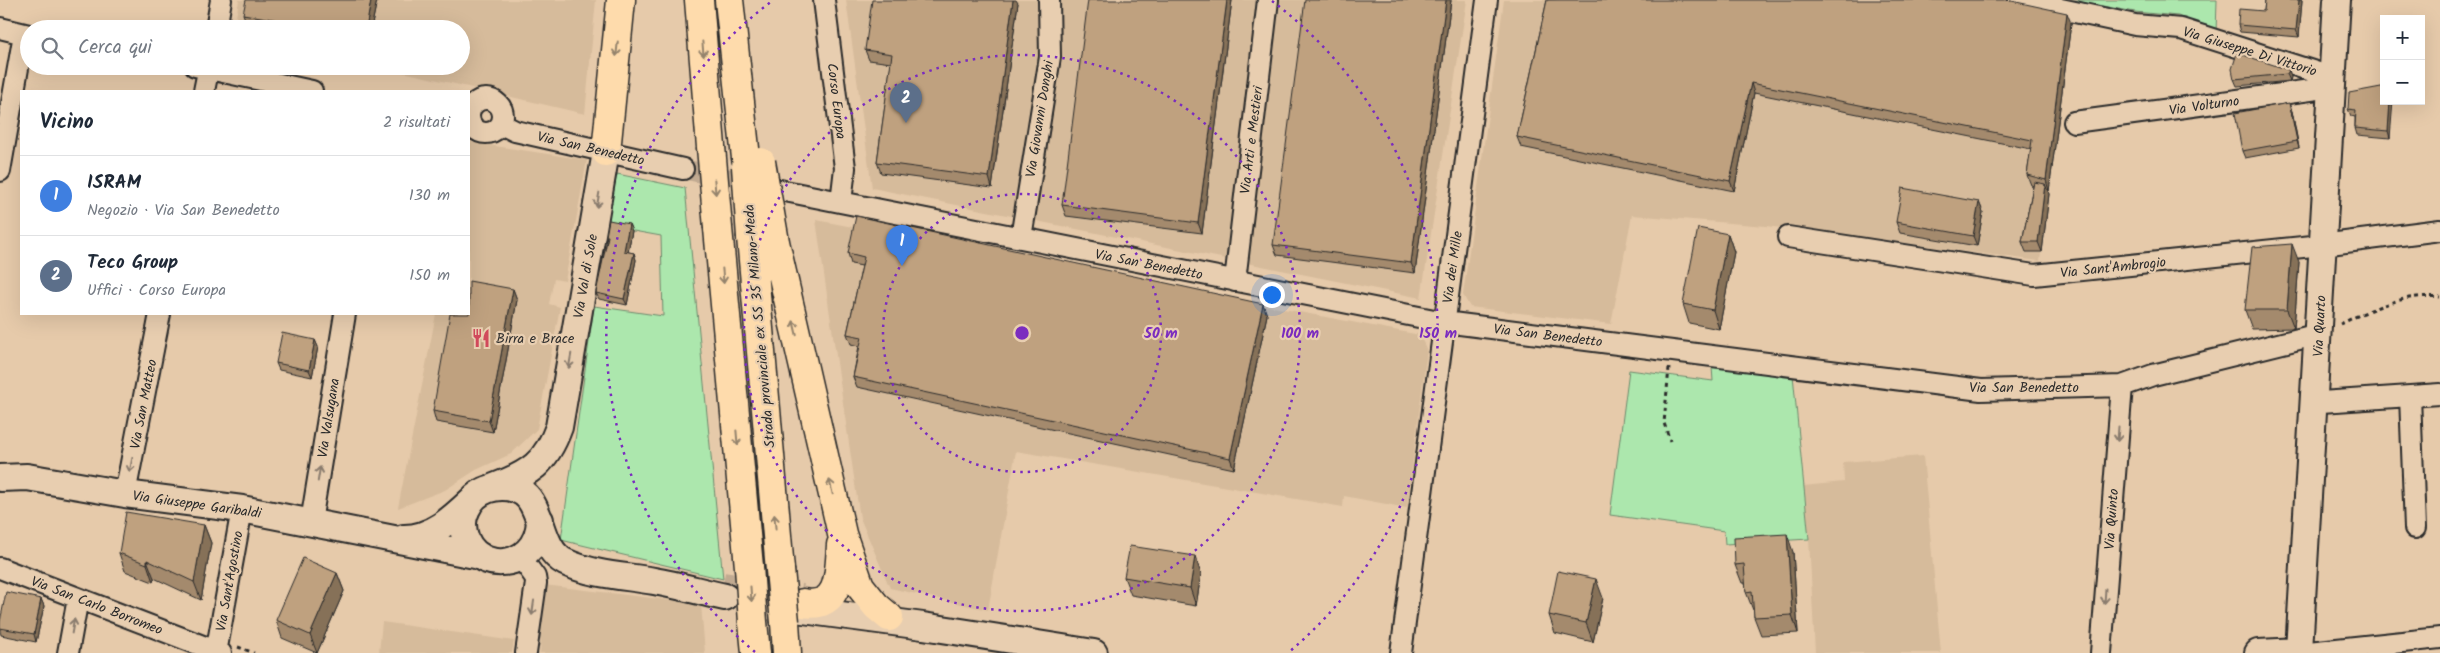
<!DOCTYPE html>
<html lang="it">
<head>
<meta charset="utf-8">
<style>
  body { margin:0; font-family:Kalam,sans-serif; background:#f2f2f3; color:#1f2937 }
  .controls { position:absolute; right:15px; top:15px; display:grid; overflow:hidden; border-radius:0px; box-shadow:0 5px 20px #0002 }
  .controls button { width:45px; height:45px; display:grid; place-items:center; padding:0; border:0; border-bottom:1px solid #e0e1e3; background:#fff; color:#1f2937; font:25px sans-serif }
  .you { position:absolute; left:1271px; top:294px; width:18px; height:18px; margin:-12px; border:4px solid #fff; border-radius:50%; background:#1a73e8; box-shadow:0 0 0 8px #1a73e833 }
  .badge { display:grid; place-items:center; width:32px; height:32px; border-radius:50%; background:#2563eb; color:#fff; font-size:16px; font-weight:700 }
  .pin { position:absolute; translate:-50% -41px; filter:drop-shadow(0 1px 2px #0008) }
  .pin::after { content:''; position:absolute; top:26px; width:18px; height:15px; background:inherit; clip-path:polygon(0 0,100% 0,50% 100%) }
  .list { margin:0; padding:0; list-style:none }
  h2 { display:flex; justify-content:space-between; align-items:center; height:65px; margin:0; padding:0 20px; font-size:21px }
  h2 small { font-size:16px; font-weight:400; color:#747a83 }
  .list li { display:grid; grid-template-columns:32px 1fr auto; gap:15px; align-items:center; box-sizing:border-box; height:80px; padding:0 20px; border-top:1px solid #e0e1e3 }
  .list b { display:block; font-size:19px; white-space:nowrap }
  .list p { margin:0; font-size:16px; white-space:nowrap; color:#747a83 }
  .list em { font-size:16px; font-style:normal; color:#747a83 }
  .icon { flex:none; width:28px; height:28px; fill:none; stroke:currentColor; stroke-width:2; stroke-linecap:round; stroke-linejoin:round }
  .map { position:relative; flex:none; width:2440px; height:653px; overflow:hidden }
  .search { position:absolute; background:#fff; box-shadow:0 5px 20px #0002; left:20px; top:20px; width:450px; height:55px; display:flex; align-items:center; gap:12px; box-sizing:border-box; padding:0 18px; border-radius:28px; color:#747a83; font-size:19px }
  .panel { position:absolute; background:#fff; box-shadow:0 5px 20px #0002; left:20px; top:90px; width:450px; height:225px; border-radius:0px }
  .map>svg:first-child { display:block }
</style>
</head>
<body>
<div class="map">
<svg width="2440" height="653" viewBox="0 0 2440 653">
  <rect width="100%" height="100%" fill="#e6caaa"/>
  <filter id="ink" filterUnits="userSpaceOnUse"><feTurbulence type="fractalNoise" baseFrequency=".02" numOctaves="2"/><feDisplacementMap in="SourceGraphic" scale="10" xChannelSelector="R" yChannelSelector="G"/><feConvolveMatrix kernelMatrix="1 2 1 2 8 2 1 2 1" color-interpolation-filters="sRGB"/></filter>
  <g filter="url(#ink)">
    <path fill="#d6bb9b" d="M239 0H596L585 114 377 66H461V29H234Z
      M846 0H1467L1421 298 872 188Z
      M1504 0H1967L2071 22 2040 261 1766 226 1632 215 1611 324 1470 307 1463 295Z
      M469 142 587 160 565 281 554 279 549 304 560 307 537 429 511 454 476 470 445 490 398 508 436 314H469Z
      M816 220 1420 335 1427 351 1407 508 1344 496 1343 507 1016 451 988 610 890 588 860 518Z
      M1923 456 1941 653H1815L1809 539 1803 486 1844 482 1843 462Z
      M544 585 701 604 705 653H540Z
      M382 622 514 641 512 653H379Z"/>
    <path fill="#ace7ad" stroke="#6c896c" d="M2070 0H2217L2216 33 2178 16 2135 12Z
      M617 174 685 188 723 579 561 540 594 306 663 316 661 236 606 226Z
      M1712 367 1793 375 1809 539 1725 544 1724 531 1610 515 1629 370 1713 381Z"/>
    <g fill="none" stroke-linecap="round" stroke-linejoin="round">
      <path stroke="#c1aa91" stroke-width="20" stroke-dasharray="20 10" stroke-linecap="butt" d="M683 169 758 185"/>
      <path stroke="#c1aa91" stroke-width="26" stroke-dasharray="26 13" stroke-linecap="butt" d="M723 585 802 597"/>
      <g stroke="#2b2b2b" stroke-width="24">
        <path id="minor" d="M824 0 845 168 841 202
          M2019 0 2135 25 2181 29 2334 78
          M0 28 29 35
          M216 29 221 0
          M195 66 312 91
          M204 91 209 66
          M469 116a17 17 0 1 1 34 0a17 17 0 1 1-34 0Z
          M2074 122 2333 87
          M501 124 515 131 683 169
          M0 171 24 34
          M780 190 1444 322 1981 390 2122 386 2153 375 2319 334
          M1788 237 2034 275 2322 245 2440 230
          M1021 238 1050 57 1049 0
          M1235 281 1268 0
          M2410 396 2415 528
          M2321 402 2440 394
          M125 494 160 314
          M311 522 345 314
          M0 568 221 653
          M68 653 78 598
          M216 653 242 509
          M526 653 536 583 535 577 527 566
          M1401 653 1487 0
          M2101 653 2122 386
          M2299 653 2440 638"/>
      </g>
      <g stroke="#2b2b2b" stroke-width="30">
        <path id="tertiary" d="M0 478 27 477 125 494 242 509 480 556
          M494 487C530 474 546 463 559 427L606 152
          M540 520C538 576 464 575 463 524 463 515 468 504 475 497 483 490 491 487 502 487 548 486 533 546 565 562 592 575 626 576 654 581 678 585 701 592 725 597
          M404 538C432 538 453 518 472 500
          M803 610 923 626 1094 653
          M2258 653 2299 651 2337 0"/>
      </g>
      <g stroke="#2b2b2b" stroke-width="31">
        <path id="trunk" d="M699 0 711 147
          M729 0 746 158
          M606 152 621 0
          M718 228 749 567
          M751 237 780 570
          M775 242 842 534 860 586 876 606 889 617
          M803 603C841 609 839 573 841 545
          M753 622 756 653
          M785 622 787 653"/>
      </g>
      <path stroke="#2b2b2b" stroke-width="3" stroke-dasharray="4 4" stroke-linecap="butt" d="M2340 324C2372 309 2404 293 2440 297
        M1669 368 1664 423 1670 441
        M238 647 254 653"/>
      <use href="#minor" stroke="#e8ceb0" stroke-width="20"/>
      <use href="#tertiary" stroke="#e8ceb0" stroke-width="26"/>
      <use href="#trunk" stroke="#fedbac" stroke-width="28"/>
      <g stroke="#2b2b2b" stroke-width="31" stroke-linecap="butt">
        <path id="trunk-bridge" d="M711 147 718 228
          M761 162 775 242
          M746 166 751 237
          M749 567 753 622
          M780 570 785 622"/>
      </g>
      <use href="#trunk-bridge" stroke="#fedbac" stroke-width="28"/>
    </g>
    <path fill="#a48a6d" stroke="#2b2b2b" d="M377 0 371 29H273L247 24 243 14Z
      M1232 0 1202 233 1066 216 1062 205Z
      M1451 0 1415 273 1277 255 1273 245Z
      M1547 0 2071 23 2049 191 2047 190 2049 194 2042 252H2026L2022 242 2033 186 2031 185 2027 175 2031 149 1754 93 1734 191 1521 147 1517 137Z
      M2265 0H2302L2299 37 2240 32 2238 25 2264 11Z
      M1018 3 992 188 881 173 877 162 891 63 869 60 865 50Z
      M2289 70 2291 77 2290 81 2237 86 2234 79Z
      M2384 87 2390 138 2357 135 2355 128V117L2351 116 2348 109Z
      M2292 111 2299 148 2245 158 2242 151Z
      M1979 202 1983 212 1977 246 1900 233 1896 222Z
      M629 224 632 231 628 252 634 253 636 260 627 305 599 299 596 293 607 240 606 236Z
      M1728 234 1734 252 1719 329 1689 323 1683 304Z
      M848 253 1263 304 1267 315 1234 469 857 387 853 377 859 346 851 344 847 334 862 266 851 264Z
      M2299 262 2294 328 2252 329 2245 310Z
      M513 289 517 300 493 432 436 422 433 411Z
      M315 340 318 347 312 377 279 370 276 363Z
      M204 525 211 543 201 600 154 578 153 582 125 571 119 553Z
      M1793 552 1798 633 1761 635 1754 617V610H1753L1746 592 1745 583H1742L1735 565Z
      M337 573 344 591 317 653 282 638 276 620Z
      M1201 574 1196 606 1131 595 1124 577Z
      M1603 598 1593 642 1555 633 1549 615Z
      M41 599 44 606 36 642 1 635 0 631V622Z"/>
    <path fill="#867159" stroke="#2b2b2b" d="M371 0H377L371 29H366Z
      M1013 0H1016L1018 3 992 188 989 177Z
      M1227 0H1232L1202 233 1198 223Z
      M1446 0H1451L1415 273 1411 263Z
      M2299 0H2302L2299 37 2296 30Z
      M2067 13 2071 23 2049 191 2046 180Z
      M2289 70 2291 77 2290 81 2287 74Z
      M1751 83 1754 93 1734 191 1730 181Z
      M2390 101H2393L2390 138 2388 131Z
      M2289 103 2292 111 2299 148 2297 141Z
      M2045 184 2049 194 2042 252 2038 242Z
      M1979 202 1983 212 1977 246 1973 236Z
      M629 224 632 231 627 258 624 251Z
      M1728 234 1734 252 1719 329 1713 310Z
      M2292 244 2299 262 2294 328 2287 310Z
      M634 253 636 260 627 305 624 299Z
      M513 289 517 300 493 432 489 421Z
      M1263 304 1267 315 1234 469 1230 458Z
      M315 340 318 347 312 377 309 370Z
      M204 525 211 543 201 600 194 582Z
      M1787 534 1793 552 1798 633 1792 615Z
      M1195 556 1201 574 1196 606 1190 588Z
      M147 560 154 578 153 582 147 564Z
      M337 573 344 591 317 653 310 635Z
      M1596 579 1603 598 1593 642 1586 623Z
      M41 599 44 606 36 642 34 634Z"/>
    <path fill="#bfa17f" stroke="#2b2b2b" d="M246 0H371L366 29H331L243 14Z
      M872 0H1013L989 177 877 162 892 54 865 50Z
      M1088 0H1227L1198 223 1062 205Z
      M1305 0H1446L1411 263 1273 245Z
      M1547 0H2007L2067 13 2046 180 2027 175 2032 140 1751 83 1730 181 1517 137Z
      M2265 0H2299L2296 30 2238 25 2239 9 2264 11Z
      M2237 53 2289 70 2287 74 2234 79 2232 69Z
      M2381 87H2384V101H2390L2388 131 2355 128 2356 110 2348 109 2349 93Z
      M2289 103 2297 141 2242 151 2235 113Z
      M2034 182 2045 184 2038 242H2022Z
      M1902 188 1979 202 1973 236 1896 222Z
      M856 216 1263 304 1230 458 853 377 862 337 847 334 864 257 848 253Z
      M609 220 629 224 624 251 634 253 624 299 596 293 608 236H606Z
      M1698 228 1728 234 1713 310 1683 304Z
      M2292 244 2287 310H2245L2252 247Z
      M469 281 513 289 489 421 433 411 450 314H469Z
      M282 333 315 340 309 370 276 363Z
      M126 512 204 525 194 582 147 560V564L119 553Z
      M1787 534 1792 615 1754 617 1752 591 1746 592 1744 564 1735 565 1734 537Z
      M1130 546 1195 556 1190 588 1124 577Z
      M303 558 337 573 310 635 276 620Z
      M1558 571 1596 579 1586 623 1549 615Z
      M6 592 41 599 34 634 0 628V622Z"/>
    <defs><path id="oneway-shaft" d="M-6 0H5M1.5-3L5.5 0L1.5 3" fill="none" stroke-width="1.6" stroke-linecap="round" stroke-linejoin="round" transform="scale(1.25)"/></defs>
    <g stroke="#94836c">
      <use href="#oneway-shaft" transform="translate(617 49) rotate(96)"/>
      <use href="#oneway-shaft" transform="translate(703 49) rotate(85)"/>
      <use href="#oneway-shaft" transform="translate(715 187) rotate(85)"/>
      <use href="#oneway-shaft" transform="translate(723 276) rotate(85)"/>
      <use href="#oneway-shaft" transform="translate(795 328) rotate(-103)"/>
      <use href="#oneway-shaft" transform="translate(737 438) rotate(85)"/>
      <use href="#oneway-shaft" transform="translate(831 487) rotate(-103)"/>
      <use href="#oneway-shaft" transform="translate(775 522) rotate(-95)"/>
      <use href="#oneway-shaft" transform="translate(751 594) rotate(86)"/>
    </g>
    <g stroke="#8a7c6e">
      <use href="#oneway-shaft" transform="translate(598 200) rotate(100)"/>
      <use href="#oneway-shaft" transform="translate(570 361) rotate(100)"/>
      <use href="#oneway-shaft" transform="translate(2118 434) rotate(94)"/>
      <use href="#oneway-shaft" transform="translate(131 465) rotate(101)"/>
      <use href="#oneway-shaft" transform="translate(319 474) rotate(-81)"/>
      <use href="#oneway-shaft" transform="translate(2105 596) rotate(94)"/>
      <use href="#oneway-shaft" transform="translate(533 608) rotate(98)"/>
      <use href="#oneway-shaft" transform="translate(73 626) rotate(-80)"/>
    </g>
  </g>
  <g fill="none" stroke="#7b2cbf" stroke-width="2.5" stroke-dasharray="2.5 5">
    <circle cx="1022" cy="333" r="139"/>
    <circle cx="1022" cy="333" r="278"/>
    <path d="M755 652A416 416 0 0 1 772 1M1272 1A416 416 0 0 1 1289 652"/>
  </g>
  <defs>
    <g id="restaurant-bare" transform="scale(1.5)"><path d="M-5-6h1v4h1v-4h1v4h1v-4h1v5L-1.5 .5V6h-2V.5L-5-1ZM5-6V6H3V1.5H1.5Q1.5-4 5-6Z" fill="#d1495b" stroke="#e8ceb0" stroke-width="2.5" paint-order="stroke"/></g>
  </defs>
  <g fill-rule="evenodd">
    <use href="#restaurant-bare" x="481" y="338"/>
  </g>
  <g text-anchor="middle" stroke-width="4.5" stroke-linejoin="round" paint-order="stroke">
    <g font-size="14" fill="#2b2b2b" stroke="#e8ceb0">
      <text transform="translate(2250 51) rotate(17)" y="5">Via Giuseppe Di Vittorio</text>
      <text transform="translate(837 101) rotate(83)" y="5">Corso Europa</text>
      <text transform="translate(2204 105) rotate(-8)" y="5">Via Volturno</text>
      <text transform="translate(1039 119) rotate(-81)" y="5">Via Giovanni Donghi</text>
      <text transform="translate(1251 140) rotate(-83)" y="5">Via Arti e Mestieri</text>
      <text transform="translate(591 148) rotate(13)" y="5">Via San Benedetto</text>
      <text transform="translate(1149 264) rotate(11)" y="5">Via San Benedetto</text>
      <text transform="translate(1452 267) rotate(-82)" y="5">Via dei Mille</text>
      <text transform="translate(2113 267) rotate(-6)" y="5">Via Sant'Ambrogio</text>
      <text transform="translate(585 276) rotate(-80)" y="5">Via Val di Sole</text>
      <text transform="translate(759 326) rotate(-95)" y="5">Strada provinciale ex SS 35 Milano-Meda</text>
      <text transform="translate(2319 326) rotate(-87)" y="5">Via Quarto</text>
      <text transform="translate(1548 335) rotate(7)" y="5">Via San Benedetto</text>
      <text x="2024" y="392">Via San Benedetto</text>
      <text transform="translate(143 404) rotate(-79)" y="5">Via San Matteo</text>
      <text transform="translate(328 418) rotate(-81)" y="5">Via Valsugana</text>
      <text transform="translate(197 504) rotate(8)" y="5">Via Giuseppe Garibaldi</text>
      <text transform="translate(2111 519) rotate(-86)" y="5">Via Quinto</text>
      <text transform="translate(229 581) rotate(-80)" y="5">Via Sant'Agostino</text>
      <text transform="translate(97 605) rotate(21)" y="5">Via San Carlo Borromeo</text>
    </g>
    <g font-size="14" fill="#2b2b2b" stroke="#e8ceb0" text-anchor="start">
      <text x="496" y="343">Birra e Brace</text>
    </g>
  </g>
  <circle cx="1022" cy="333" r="8" fill="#7b2cbf" stroke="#e8ceb0" stroke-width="2.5"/>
  <g font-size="15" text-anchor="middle" font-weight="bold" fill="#7b2cbf" stroke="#e8ceb0" stroke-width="4.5" stroke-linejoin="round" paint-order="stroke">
    <text x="1161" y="338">50 m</text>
    <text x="1300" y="338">100 m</text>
    <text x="1438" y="338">150 m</text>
  </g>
</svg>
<div class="controls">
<button>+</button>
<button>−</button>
</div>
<div class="you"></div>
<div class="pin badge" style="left:902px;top:266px;background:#3f7fe0">1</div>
<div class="pin badge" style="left:906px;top:123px;background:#5c6f8a">2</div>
<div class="search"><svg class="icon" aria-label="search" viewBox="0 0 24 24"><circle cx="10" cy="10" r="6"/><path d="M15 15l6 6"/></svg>Cerca qui</div>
<section class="panel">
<h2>Vicino<small>2 risultati</small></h2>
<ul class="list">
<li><span class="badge" style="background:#3f7fe0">1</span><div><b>ISRAM</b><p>Negozio · Via San Benedetto</p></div><em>130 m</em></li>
<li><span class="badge" style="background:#5c6f8a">2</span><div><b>Teco Group</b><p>Uffici · Corso Europa</p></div><em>150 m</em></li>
</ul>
</section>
</div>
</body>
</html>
